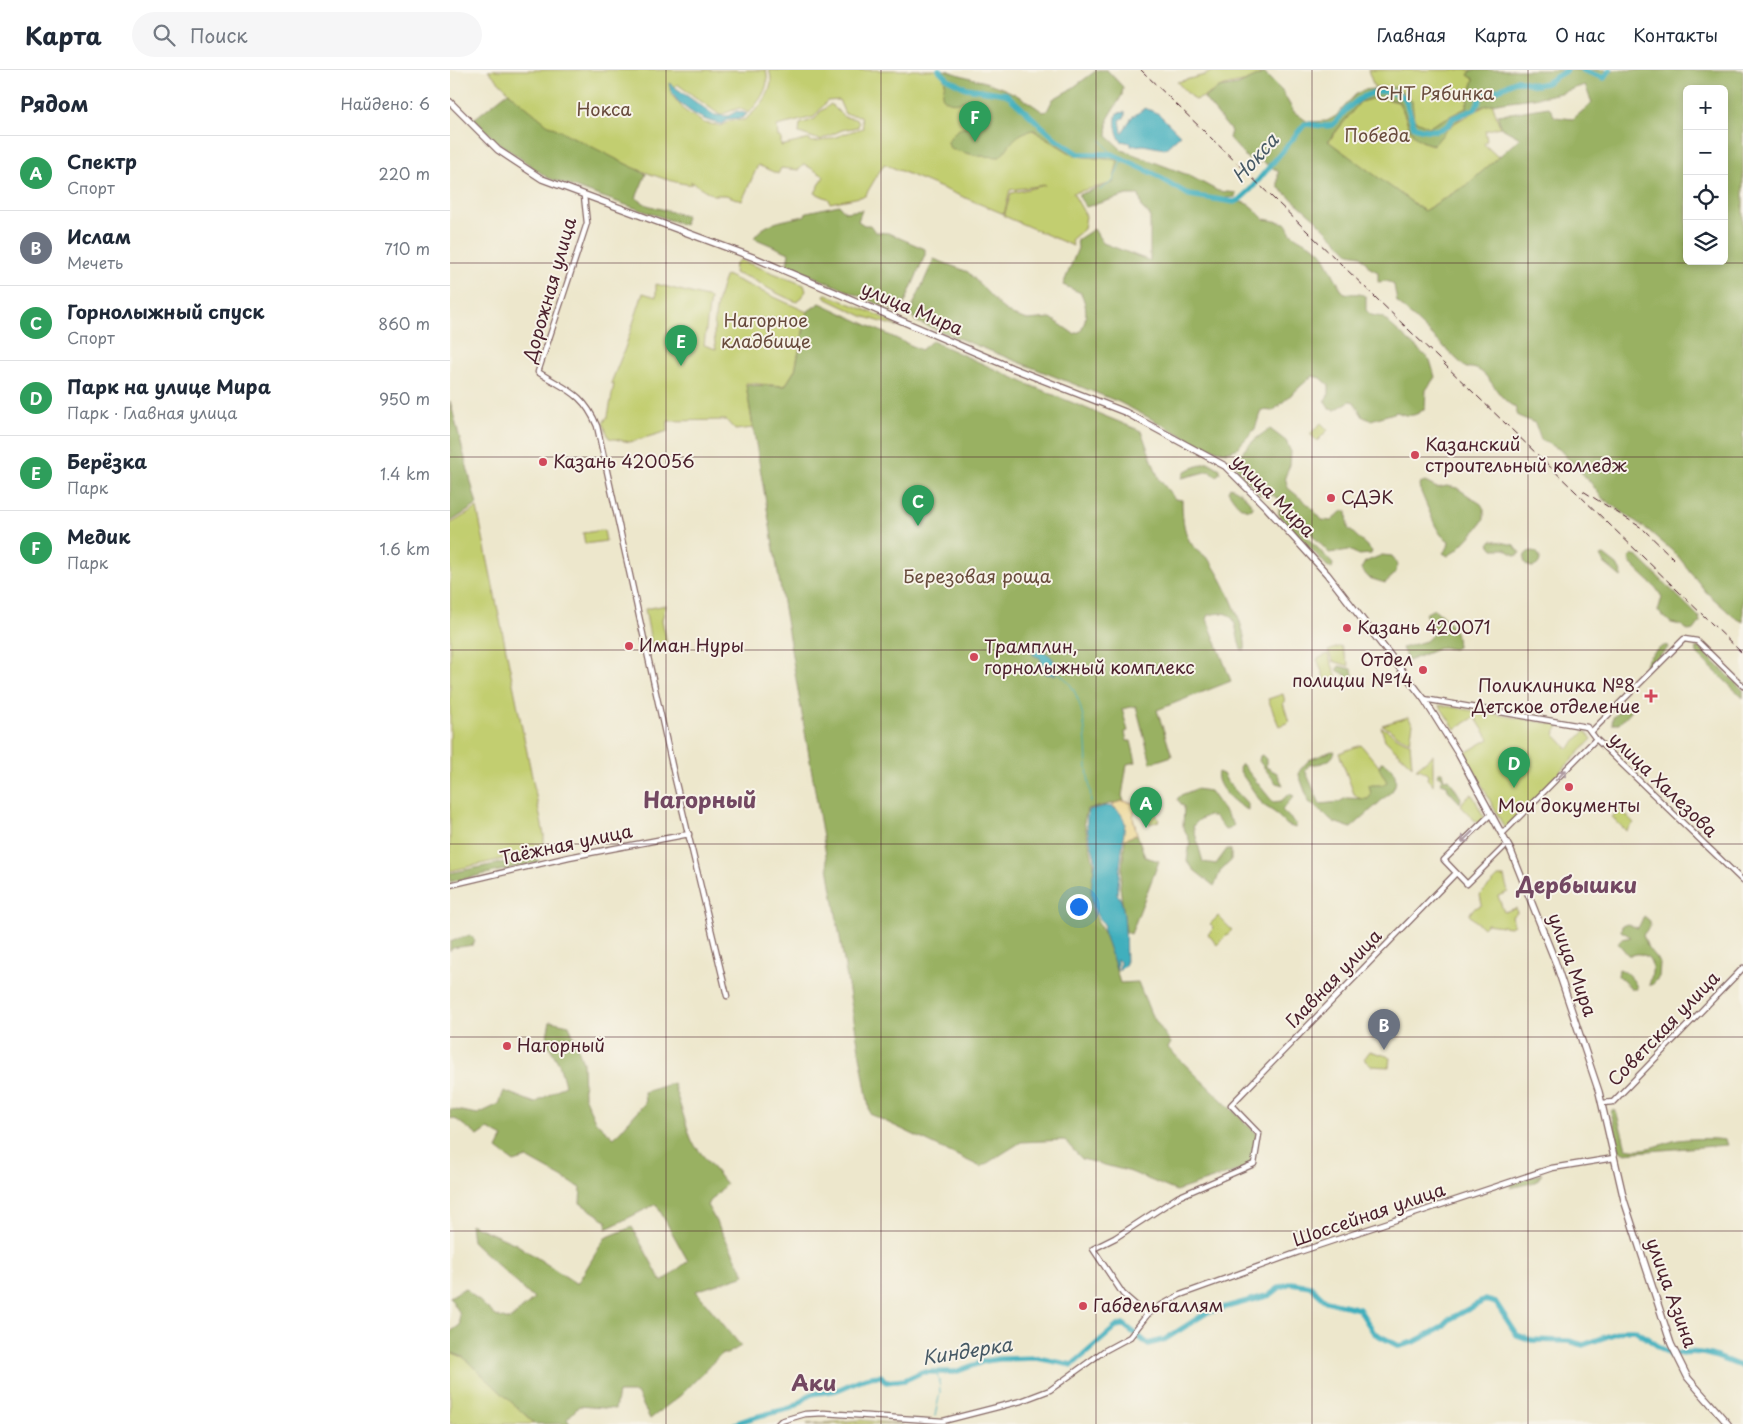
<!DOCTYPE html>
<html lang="ru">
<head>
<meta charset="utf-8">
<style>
  body { margin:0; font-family:"Playpen Sans",sans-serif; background:#f6f6f7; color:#1f2937 }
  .controls { position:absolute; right:15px; top:15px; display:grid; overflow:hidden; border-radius:8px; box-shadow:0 2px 8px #0003 }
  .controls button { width:45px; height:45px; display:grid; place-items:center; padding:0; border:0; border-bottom:1px solid #e0e1e3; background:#fff; color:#1f2937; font:25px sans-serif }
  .you { position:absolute; left:628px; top:836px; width:18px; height:18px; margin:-12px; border:4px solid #fff; border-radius:50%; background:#1a73e8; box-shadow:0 0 0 8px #1a73e833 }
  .badge { display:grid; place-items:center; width:32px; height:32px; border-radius:50%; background:#d1495b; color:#fff; font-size:16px; font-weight:700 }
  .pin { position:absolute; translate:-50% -41px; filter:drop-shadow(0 1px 2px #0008) }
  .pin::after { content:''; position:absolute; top:26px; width:18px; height:15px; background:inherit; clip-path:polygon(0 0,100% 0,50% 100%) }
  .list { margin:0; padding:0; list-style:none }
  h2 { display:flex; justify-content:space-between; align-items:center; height:65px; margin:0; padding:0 20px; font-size:21px }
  h2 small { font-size:16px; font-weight:400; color:#747a83 }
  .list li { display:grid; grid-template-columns:32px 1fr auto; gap:15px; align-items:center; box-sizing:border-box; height:75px; padding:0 20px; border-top:1px solid #e0e1e3 }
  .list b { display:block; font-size:19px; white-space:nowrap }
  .list p { margin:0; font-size:16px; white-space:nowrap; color:#747a83 }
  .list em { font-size:16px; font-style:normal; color:#747a83 }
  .icon { flex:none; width:28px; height:28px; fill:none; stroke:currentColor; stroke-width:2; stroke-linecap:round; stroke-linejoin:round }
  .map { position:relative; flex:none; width:1293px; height:1354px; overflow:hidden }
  header { display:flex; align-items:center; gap:30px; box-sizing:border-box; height:70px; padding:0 25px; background:#fff; border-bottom:1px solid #e0e1e3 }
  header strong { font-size:24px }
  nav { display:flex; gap:28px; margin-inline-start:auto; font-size:18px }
  .search { width:350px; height:45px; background:#f6f6f7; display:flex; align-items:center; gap:12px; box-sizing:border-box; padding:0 18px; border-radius:28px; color:#747a83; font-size:19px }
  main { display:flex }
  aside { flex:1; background:#fff }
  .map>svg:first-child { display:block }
</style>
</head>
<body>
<header>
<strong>Карта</strong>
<div class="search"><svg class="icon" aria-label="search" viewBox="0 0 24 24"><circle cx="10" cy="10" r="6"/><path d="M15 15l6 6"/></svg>Поиск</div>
<nav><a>Главная</a><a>Карта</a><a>О нас</a><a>Контакты</a></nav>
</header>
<main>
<aside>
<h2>Рядом<small>Найдено: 6</small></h2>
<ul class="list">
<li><span class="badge" style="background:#2e9e5b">A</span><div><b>Спектр</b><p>Спорт</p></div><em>220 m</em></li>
<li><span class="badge" style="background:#6b7280">B</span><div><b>Ислам</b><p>Мечеть</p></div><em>710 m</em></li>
<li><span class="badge" style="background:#2e9e5b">C</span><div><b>Горнолыжный спуск</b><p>Спорт</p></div><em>860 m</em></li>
<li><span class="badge" style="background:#2e9e5b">D</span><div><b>Парк на улице Мира</b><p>Парк · Главная улица</p></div><em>950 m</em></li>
<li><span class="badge" style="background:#2e9e5b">E</span><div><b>Берёзка</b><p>Парк</p></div><em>1.4 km</em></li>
<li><span class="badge" style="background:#2e9e5b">F</span><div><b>Медик</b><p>Парк</p></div><em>1.6 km</em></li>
</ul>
</aside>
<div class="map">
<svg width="1293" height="1354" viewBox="0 0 1293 1354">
  <rect width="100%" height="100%" fill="#f7f3e8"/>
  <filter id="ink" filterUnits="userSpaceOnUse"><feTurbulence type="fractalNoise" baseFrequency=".02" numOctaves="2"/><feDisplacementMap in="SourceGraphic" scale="10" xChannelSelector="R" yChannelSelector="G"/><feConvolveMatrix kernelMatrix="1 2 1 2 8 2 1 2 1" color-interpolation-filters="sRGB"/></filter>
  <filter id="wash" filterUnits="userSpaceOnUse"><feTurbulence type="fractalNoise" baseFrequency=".0096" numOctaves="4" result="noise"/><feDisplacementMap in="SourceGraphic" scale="20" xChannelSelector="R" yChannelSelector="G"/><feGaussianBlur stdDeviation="1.12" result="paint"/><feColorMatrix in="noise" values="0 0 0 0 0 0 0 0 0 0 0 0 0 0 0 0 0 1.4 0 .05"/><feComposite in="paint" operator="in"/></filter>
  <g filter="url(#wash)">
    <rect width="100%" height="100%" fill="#ede7cc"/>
    <path fill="#c2ce6f" stroke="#86764d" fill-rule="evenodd" d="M38 0H316C321 17 310 30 299 43L289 38 270 45 227 14 221 24 235 41 254 53 272 56 279 51 294 50C309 39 327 20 319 0H487L511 24 555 33 584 61 625 86 668 90 663 113 623 123 636 146 634 159 621 170 623 176 554 146 561 123 595 115 560 120 554 144 434 94 415 126 380 133 379 129 365 123 374 106 354 94 349 100 331 98 328 104 308 95 292 131 276 125H263L240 111 243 114C223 118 126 74 106 61 81 45 58 22 38 0ZM389 30 395 44 411 46 413 58C396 62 378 72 361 72L360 69 331 76V67H328L327 56 364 47 377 31Z
      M765 0H808L810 4C796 15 782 12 769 18 759 23 755 28 744 30L727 12 755 5Z
      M918 0H1022L1018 5 1024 9 1016 38 979 57 964 50C961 21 953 17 924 17Z
      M927 27 948 32C962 53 953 68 984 75L999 56 1042 32 1050 57 1035 61 1037 70 1034 74 1049 88 1018 114 974 141 878 72 910 32Z
      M381 34 394 47 407 49 409 52 408 57 392 60 370 70 349 63 350 54 365 49 370 42Z
      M290 190 354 215 356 221 347 232C333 227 317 218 304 210 298 206 290 206 284 203L285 194Z
      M276 205 357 242 345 300 335 316 296 313 303 358 285 360 276 350 218 351V361L180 372 159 368 153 353 158 346 164 314 161 313 175 278 193 223 206 227V214L260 228 254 275 266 279C261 257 267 226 276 205Z
      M376 224 430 246 448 257 412 246 375 228 374 225Z
      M871 353 878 360 867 371 860 364Z
      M27 438 94 765V774L88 781 0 801V454Z
      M154 460 156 471 135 474 133 463Z
      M216 535 212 550 217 573 202 577 195 539Z
      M891 576 899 596 883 591 878 581Z
      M878 584 887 608 876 612 867 589Z
      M833 624 835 632 833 633 839 652 829 656 818 629Z
      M989 635 1110 655 1104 664 1118 679 1135 661 1142 669 1055 759 1015 683 1039 669 1025 647 1005 659Z
      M958 647 963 654 960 671C949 668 942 660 932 655Z
      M931 657C941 662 949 670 960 673L962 696 935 670Z
      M911 675 943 713 921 737 904 724 889 683Z
      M983 685V715L977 709 978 705 970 699H966Z
      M1022 724 1035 749 1028 754 1011 736 1013 731Z
      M701 734 709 751 700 754 693 738Z
      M1170 739 1184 753 1176 761 1162 747Z
      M1048 807H1054L1058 822 1048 826 1054 842 1066 838 1067 843 1062 846 1064 855 1060 857 1037 854 1033 858 1019 845 1023 839 1032 835 1030 825Z
      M768 846 782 860 767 875 758 864 764 858 760 854Z
      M920 981 940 987 939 997 921 996 914 989Z
      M0 1281 13 1287 85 1354H0Z
      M411 1350 452 1354H357Z"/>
    <path fill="#99b162" stroke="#726846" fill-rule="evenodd" d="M492 0C500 0 503 3 510 5 547 15 561 19 593 42L597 41 603 29 621 19 647 0H657L673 17 672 25 658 49 657 66 672 80 738 105 768 121 786 123 785 127 776 128 777 132C783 135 783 132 789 132 801 132 806 142 814 149L835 153C838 156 839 161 841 163 850 171 863 174 871 182 875 187 891 220 893 222 900 226 909 221 916 227V240L921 245 932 247 980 290 985 307 976 320 975 338C966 347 958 347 947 342L921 350 913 347 904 332 900 331 885 340 879 339 875 330 879 324V315L871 308 862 306 823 341 811 340 805 359 786 379 776 382 767 380 751 375 669 332 465 251 460 242 484 189 518 202 551 237 562 245 578 250 601 248 624 264 631 261C638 247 637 236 631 223L613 215 628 178 627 170 644 159 653 173 700 191V145L692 138 689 125H677L636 137 628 125 663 113 668 90 625 86 584 60C564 63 562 74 550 87L528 86 500 79 498 72C509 46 534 67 536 33 532 32 527 30 523 30 512 30 500 38 492 26L495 13Z
      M1022 0H1293V552L1284 547 1256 522 1227 485 1198 460 1152 428 1141 413 1109 379 1091 370 1085 353 1068 346 1065 337C1043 327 1040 295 1016 298L947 232 944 215 937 211 928 212V202L920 198 910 185 899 183 864 148 828 117V101L811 91 805 97 779 68 781 61 754 28 769 18 788 15 814 3 832 21 844 42 858 52 877 51 886 46 905 25 913 20 945 17 962 31 964 50 979 57 1016 38 1024 9 1018 5ZM1135 15 1142 33 1123 49 1105 47 1099 37 1048 45 1050 57 1070 68 1018 114 974 141 878 71 910 32 928 27 948 31C963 52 953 68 984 75 1024 25 1045 36 1101 25 1113 23 1124 18 1135 15ZM1237 19H1274V191H1237Z
      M58 22 97 54 196 104 186 128 197 135 236 146 234 155 98 108 46 71 24 49Z
      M389 135 395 142 412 140 408 151 414 155H420L425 162 438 163 475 179V185L452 240 447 242 337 195 339 183 304 168C313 152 337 150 354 146L357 142Z
      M370 233 471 280 482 271 582 316 691 361 709 409 725 429 732 430C732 444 733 460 740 472 745 480 754 484 760 491 772 507 798 560 795 580L791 579C783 557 790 537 759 545L757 549 781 611 707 640 722 686 701 693 686 636 672 639 678 661 675 662 677 671H681L686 692 677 694 672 726 674 731 637 739 634 752 644 793 641 837 658 873 670 913 688 912 701 944 721 973 718 978 807 1064 802 1096 726 1121 681 1102 632 1089 614 1070 571 1072 531 1097 420 1044 296 315 335 316 345 300 358 241Z
      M0 331 27 435 0 452Z
      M820 359 836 371 841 382 840 395 835 407 838 418 860 436 872 450 881 451 892 441H897L898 458 922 481 921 484 909 485 899 480 879 483 828 428 822 425 809 424 787 399C782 386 809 365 820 359Z
      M758 392 770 399V403L766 406 759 401 732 408 735 401Z
      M975 412 987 418 997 416 1007 418 1031 434 1034 439V449L1027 459 1008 479 998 486 993 483 998 477 999 471 991 465 985 455 971 422 970 414Z
      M780 417C790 420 798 429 803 437L802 439C791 442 784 430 778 421Z
      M829 438 883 494 882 498 878 497 829 445Z
      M1042 470 1064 475 1070 483 1066 486 1055 479H1043L1039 474Z
      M1074 489a8 8 0 1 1 16 0a8 8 0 1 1-16 0Z
      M1182 484 1188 487 1249 547 1250 552 1244 560 1239 561 1231 555 1221 553 1208 541 1212 527 1206 518 1181 494 1179 488Z
      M932 485 942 486 948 494 945 504 935 513 919 508 911 499 915 492Z
      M1154 485 1167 495 1172 504 1171 507 1154 493 1150 486Z
      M984 539C995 547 1011 563 1007 577L1003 579 992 577 958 591 952 578 976 571 983 564 981 554 975 544Z
      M1217 575 1218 578 1202 593 1195 595C1197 587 1209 577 1217 575Z
      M1246 577 1250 578 1293 620V628L1247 584Z
      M889 596 902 599 904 611 902 615 897 613 896 605 887 600Z
      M1179 633 1182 636 1181 641 1169 654H1162L1163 647Z
      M882 681 885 682C882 692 869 695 860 694L855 700 870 734 889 732 896 728 918 729 921 725 919 715H933L937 712 929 698 931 692C944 694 950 711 942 721L901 758 884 752 859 732 849 705 850 700 859 690Z
      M812 685 816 689V697L827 703 833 715 826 713 809 691 810 686Z
      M792 694 823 732 831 731 839 724 844 726 832 740 846 754 845 758 837 755 824 742 813 735 791 703 789 698Z
      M768 702 773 704 778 713 798 734V740C786 735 764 716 768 702Z
      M989 702H992L994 710 999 709 1011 728 1010 733 998 720 997 715 991 713 992 707 987 705Z
      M746 719 760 721 784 755 780 759 775 760 766 748 758 745 749 750 743 756 753 792 766 794 777 779 781 780V791L771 800 764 816 744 800 737 791 740 772 733 756 734 737 727 729 731 725Z
      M687 764 695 787 709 791 681 864 676 862 670 817 675 769Z
      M86 786 89 792 0 812V803Z
      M1194 846 1200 851V856L1193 865 1198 878 1210 893 1209 907 1202 915H1199C1203 903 1206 887 1190 884 1186 883 1182 886 1178 885L1168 873 1171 869 1181 867 1171 861 1172 856 1177 854 1188 858Z
      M20 865 25 870 23 875 3 878 0 881V872Z
      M1169 899C1175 900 1187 912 1187 919H1182L1168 906Z
      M100 951 119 955 133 992 134 1026 145 1051 164 1068 195 1033 194 1022 223 1013 242 1072 276 1114 257 1135 295 1205 246 1221 291 1276 277 1284H271L231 1325 200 1349 187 1323H168L165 1339 129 1336 117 1349 120 1354H85L13 1287 0 1282V1262L10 1255 9 1242 0 1227 15 1218 46 1246 59 1250 84 1229 22 1171 20 1154 66 1174 127 1214 155 1168 182 1157 212 1212 238 1191 206 1134 156 1159 157 1151 130 1133 131 1118 77 1088 64 1092 47 1079 53 1067 38 1059 28 1066 7 1050 0 1048V1039L28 1044 49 1034 54 1021 85 1033 115 1015 109 994 96 971Z
      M1163 1039 1167 1044 1176 1078C1192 1082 1208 1076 1223 1071 1235 1068 1262 1068 1275 1070L1277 1075 1173 1083 1169 1080 1161 1041Z
      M1092 1104 1086 1112 1060 1118 1062 1112Z"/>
    <path fill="#eeda9e" stroke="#9c7c64" d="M672 731 683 733C688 740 684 741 683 747L687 764 675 769 672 767 673 748 662 734Z"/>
    <path fill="#41afbd" stroke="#466774" d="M219 13 264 45 278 46 287 41 297 44 292 48 277 49 273 54C254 53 220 33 219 13Z
      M695 38 709 44 730 65 715 79 693 75 681 76V73L671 71C666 63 664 52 667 43L675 42V47L670 50 672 63 682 47Z
      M581 578C596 581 609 587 605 605L596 604 590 588 583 585Z
      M656 736C667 737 672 743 675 753L667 824C677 832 675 879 676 894L669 901 670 892 667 889V901L653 861 654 854C640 842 640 821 643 804 644 800 646 792 645 788 641 771 634 758 638 740Z"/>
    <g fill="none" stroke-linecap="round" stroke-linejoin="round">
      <path stroke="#41afbd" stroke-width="1" d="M651 70 662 84
        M650 120 663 111 672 89
        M606 601C636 619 636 667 637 698 638 709 641 721 641 733
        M487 1301 488 1308
        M485 1346 490 1322 489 1310"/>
      <path stroke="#41afbd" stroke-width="5.5" d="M489 0 498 9 516 18 556 24 606 69 629 84H662L704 104 739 125 784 132 789 130 801 119 855 54C863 54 875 58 882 55 887 52 891 45 895 41 912 24 933 14 955 28L964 57C977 62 997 63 1003 48L1025 39 1033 23 1048 20 1067 10 1086 15 1096 13 1117 0
        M1132 0 1154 8 1160 0
        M285 1354C303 1346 322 1343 341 1338 350 1335 353 1328 360 1325 370 1321 378 1323 387 1320 403 1314 413 1306 431 1306L436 1312 455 1310 472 1302H505L535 1291 550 1289 587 1288 622 1295 666 1257 673 1254 698 1274 714 1270 758 1242 820 1225 830 1217 841 1213 860 1216 876 1231 909 1239 924 1263 949 1276 964 1272 991 1258 1000 1249 1035 1230 1046 1233 1067 1265 1081 1270 1119 1271 1133 1275 1175 1260H1185L1221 1285C1247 1277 1268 1287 1293 1297"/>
    </g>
  </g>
  <g filter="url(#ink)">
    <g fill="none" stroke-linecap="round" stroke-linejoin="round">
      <g stroke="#836563" stroke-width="7">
        <path id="tertiary" d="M134 126 137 153 88 302C116 320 133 322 147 356L225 709 277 926
          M974 629 1137 657 1146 669 1293 811
          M1141 662 1234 569 1247 571 1293 616
          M1041 744 994 790 1017 814 1057 774
          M1052 764 1146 669
          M0 815 119 787 239 764
          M1153 1033 1163 1032 1293 898
          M697 1245 673 1224 643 1179 665 1168 728 1127 804 1094 809 1064 781 1035 1006 803
          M328 1354 331 1351 355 1344 374 1343 493 1351 571 1331 600 1320 654 1281 680 1267 697 1245 708 1237 730 1225 849 1182 1102 1098 1164 1088"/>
      </g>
      <g stroke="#836563" stroke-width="8">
        <path id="primary" d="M0 32 48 80 92 109 305 188 562 298 675 342 775 396 815 436 877 504 974 629 1009 685 1061 781 1105 891 1149 1022 1174 1130 1221 1274 1238 1308 1278 1354"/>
      </g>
      <use href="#tertiary" stroke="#fff" stroke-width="4.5"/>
      <use href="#primary" stroke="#fff" stroke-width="5.5"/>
      <path stroke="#4a1f2b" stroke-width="1" stroke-dasharray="8 4" stroke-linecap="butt" d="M691 0 1293 584
        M1133 421 1192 458 1224 489"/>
    </g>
    <defs><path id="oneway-shaft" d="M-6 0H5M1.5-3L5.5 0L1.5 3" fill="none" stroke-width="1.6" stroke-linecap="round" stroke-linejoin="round" transform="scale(1.25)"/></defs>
    <g stroke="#ae9aa0">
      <use href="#oneway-shaft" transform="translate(1111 705) rotate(-45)"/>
      <use href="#oneway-shaft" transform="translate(1017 767) rotate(136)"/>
    </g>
  </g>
  <path fill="none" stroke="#4a1f2b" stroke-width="1" stroke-opacity="0.55" d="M216 0V1354M431 0V1354M646 0V1354M862 0V1354M1078 0V1354M0 193H1293M0 387H1293M0 580H1293M0 774H1293M0 967H1293M0 1161H1293"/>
  <g fill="#d1495b" stroke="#f7f3e8" stroke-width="2">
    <circle cx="965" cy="385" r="5"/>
    <circle cx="93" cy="392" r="5"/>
    <circle cx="881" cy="428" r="5"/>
    <circle cx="897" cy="558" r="5"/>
    <circle cx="179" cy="576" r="5"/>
    <circle cx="524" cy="587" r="5"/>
    <circle cx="973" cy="600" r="5"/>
    <path d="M1198.5 618.5h5v5h5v5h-5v5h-5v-5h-5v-5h5z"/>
    <circle cx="1119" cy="717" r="5"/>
    <circle cx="57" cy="976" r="5"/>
    <circle cx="633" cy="1236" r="5"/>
  </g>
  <g text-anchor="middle" stroke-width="4" stroke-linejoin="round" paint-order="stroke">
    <g font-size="18" fill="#684b3c" stroke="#f7f3e8">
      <text x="985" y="30">СНТ Рябинка</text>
      <text x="154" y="46">Нокса</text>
      <text x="927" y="72">Победа</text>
      <text x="316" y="257">Нагорное<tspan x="316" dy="21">кладбище</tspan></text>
      <text x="527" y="513">Березовая роща</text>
    </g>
    <g font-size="18" fill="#4a1f2b" stroke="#f7f3e8">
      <text transform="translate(100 220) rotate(-74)" y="6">Дорожная улица</text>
      <text transform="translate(462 239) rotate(23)" y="6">улица Мира</text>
      <text transform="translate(823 426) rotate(45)" y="6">улица Мира</text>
      <text transform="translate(1213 715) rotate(44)" y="6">улица Халезова</text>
      <text transform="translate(116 775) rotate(-12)" y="6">Таёжная улица</text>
      <text transform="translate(1122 895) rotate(70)" y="6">улица Мира</text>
      <text transform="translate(884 909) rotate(-46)" y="6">Главная улица</text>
      <text transform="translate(1214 959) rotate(-46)" y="6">Советская улица</text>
      <text transform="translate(919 1145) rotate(-19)" y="6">Шоссейная улица</text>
      <text transform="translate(1221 1223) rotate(70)" y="6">улица Азина</text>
    </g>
    <g font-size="18" fill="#4a1f2b" stroke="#f7f3e8" text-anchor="start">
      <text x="975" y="381">Казанский<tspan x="975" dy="21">строительный колледж</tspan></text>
      <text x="103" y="398">Казань 420056</text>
      <text x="891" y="434">СДЭК</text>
      <text x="907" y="564">Казань 420071</text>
      <text x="189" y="582">Иман Нуры</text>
      <text x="534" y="583">Трамплин,<tspan x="534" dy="21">горнолыжный комплекс</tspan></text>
      <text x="963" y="596" text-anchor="end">Отдел<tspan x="963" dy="21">полиции №14</tspan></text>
      <text x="1190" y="622" text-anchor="end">Поликлиника №8.<tspan x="1190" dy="21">Детское отделение</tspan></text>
      <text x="1119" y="742" text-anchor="middle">Мои документы</text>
      <text x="67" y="982">Нагорный</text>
      <text x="643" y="1242">Габдельгаллям</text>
    </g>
    <g font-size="19" font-style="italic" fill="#465965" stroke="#f7f3e8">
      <text transform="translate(805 88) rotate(-48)" y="7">Нокса</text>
      <text transform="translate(517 1281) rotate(-9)" y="7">Киндерка</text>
    </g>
    <g font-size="22" font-weight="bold" fill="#734862" stroke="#f7f3e8">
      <text x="250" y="738">Нагорный</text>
      <text x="1127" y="823">Дербышки</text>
      <text x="364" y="1321">Аки</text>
    </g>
  </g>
</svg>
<div class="controls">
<button>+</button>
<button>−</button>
<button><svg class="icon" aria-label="locate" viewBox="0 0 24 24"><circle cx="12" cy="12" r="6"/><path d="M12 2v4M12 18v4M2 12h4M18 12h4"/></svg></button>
<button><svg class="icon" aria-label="layers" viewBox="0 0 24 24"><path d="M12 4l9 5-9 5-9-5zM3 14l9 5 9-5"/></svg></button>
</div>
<div class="you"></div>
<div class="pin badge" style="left:696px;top:758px;background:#2e9e5b">A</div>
<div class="pin badge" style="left:934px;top:980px;background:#6b7280">B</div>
<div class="pin badge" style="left:468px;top:456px;background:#2e9e5b">C</div>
<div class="pin badge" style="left:1064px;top:718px;background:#2e9e5b">D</div>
<div class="pin badge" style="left:231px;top:296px;background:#2e9e5b">E</div>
<div class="pin badge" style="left:525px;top:72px;background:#2e9e5b">F</div>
</div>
</main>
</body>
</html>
